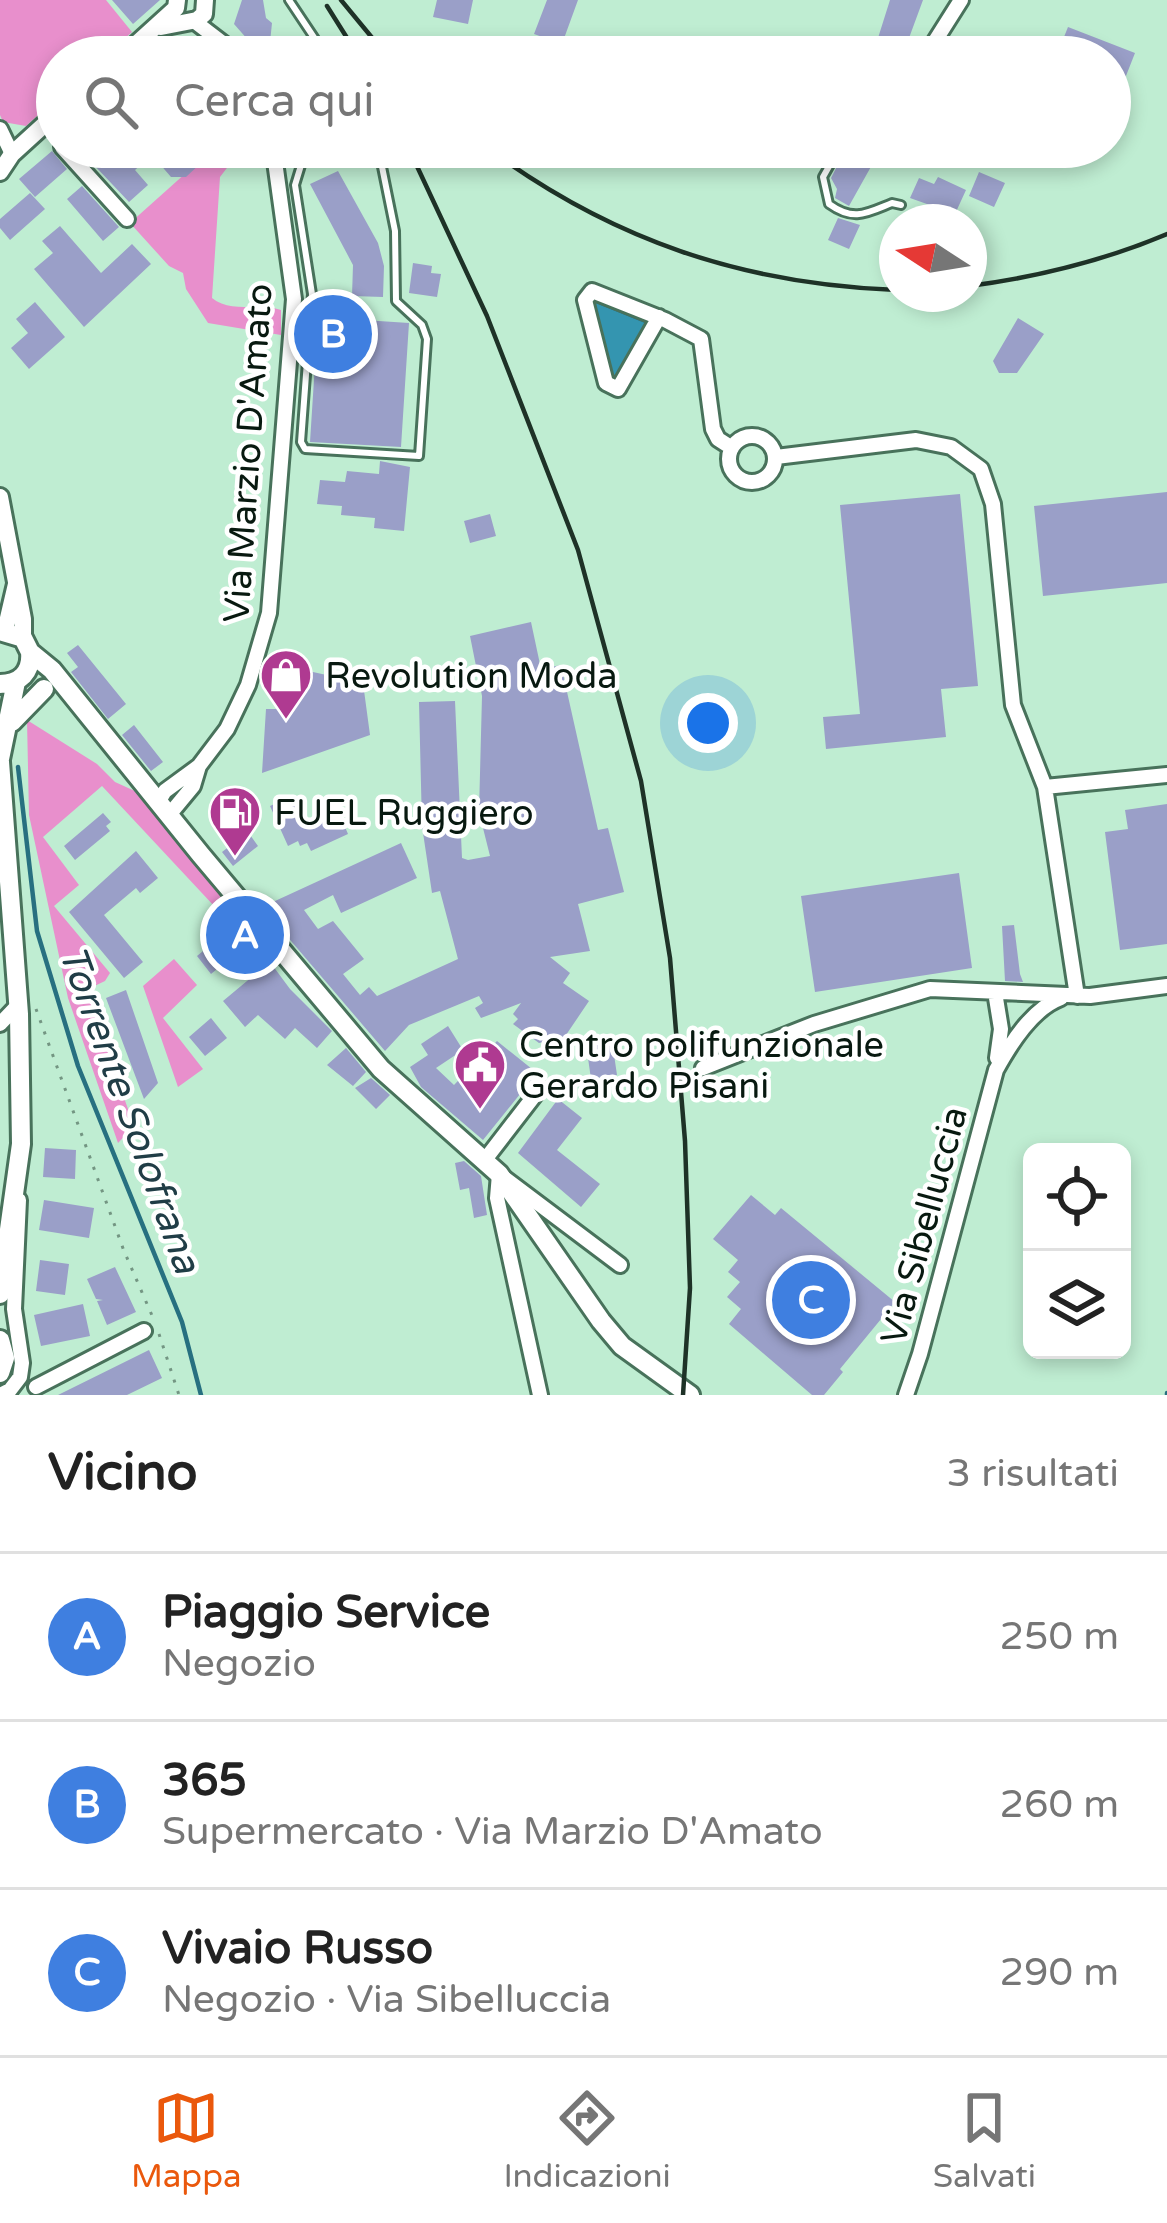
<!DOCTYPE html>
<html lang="it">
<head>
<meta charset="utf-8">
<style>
  body { margin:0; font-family:"Varela Round",sans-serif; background:#f6f6f6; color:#222 }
  .controls { position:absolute; right:36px; bottom:36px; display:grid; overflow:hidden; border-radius:18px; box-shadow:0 6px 18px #0003 }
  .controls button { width:108px; height:108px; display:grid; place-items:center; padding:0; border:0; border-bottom:3px solid #e0e0e0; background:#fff; color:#222; font:60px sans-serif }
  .compass { position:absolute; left:879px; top:204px; width:108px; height:108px; border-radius:50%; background:#fff; box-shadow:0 6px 18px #0003; rotate:282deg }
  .you { position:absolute; left:708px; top:723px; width:42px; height:42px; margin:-30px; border:9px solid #fff; border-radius:50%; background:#1a73e8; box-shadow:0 0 0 18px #1a73e833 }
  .badge { display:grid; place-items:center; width:78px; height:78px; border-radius:50%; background:#ea580c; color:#fff; font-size:39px; font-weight:700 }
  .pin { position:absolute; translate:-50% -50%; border:6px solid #fff; box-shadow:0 3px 12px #0006 }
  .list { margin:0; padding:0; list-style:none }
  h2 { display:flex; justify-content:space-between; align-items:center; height:156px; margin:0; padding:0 48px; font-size:51px }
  h2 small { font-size:39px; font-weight:400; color:#767676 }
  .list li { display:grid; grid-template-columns:78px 1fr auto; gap:36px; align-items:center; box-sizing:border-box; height:168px; padding:0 48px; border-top:3px solid #e0e0e0 }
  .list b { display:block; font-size:45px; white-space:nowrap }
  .list p { margin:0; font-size:39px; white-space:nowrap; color:#767676 }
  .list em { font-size:39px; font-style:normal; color:#767676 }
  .icon { flex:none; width:66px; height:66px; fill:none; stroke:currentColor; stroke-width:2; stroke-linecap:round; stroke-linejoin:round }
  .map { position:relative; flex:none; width:1167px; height:1395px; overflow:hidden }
  .search { position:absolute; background:#fff; box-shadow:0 6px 18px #0003; left:36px; right:36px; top:36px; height:132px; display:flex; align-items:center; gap:30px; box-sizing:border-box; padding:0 42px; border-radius:66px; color:#767676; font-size:45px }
  .sheet { height:660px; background:#fff }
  nav { display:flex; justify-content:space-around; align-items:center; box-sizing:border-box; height:168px; border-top:3px solid #e0e0e0; background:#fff; font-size:33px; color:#767676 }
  nav a { display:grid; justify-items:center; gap:6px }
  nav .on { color:#ea580c }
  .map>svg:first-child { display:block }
</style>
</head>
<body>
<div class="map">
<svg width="1167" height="1395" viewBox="0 0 1167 1395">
  <rect width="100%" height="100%" fill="#bfedd2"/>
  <path fill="#e88fcc" d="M0 0H106L132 32 104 57H57V98L26 126 3 122 0 115Z
    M215 147H243L220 177 212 298C230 313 258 303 281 310V335L208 323 186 289 183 273 169 266 130 223Z
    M27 720 97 764 115 782 137 792 224 899 215 907 102 786 43 837 79 885 54 906 110 973 105 981 86 990 134 1126 118 1143 68 998 29 815Z
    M174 959 197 985 163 1018 203 1069 178 1087 143 986Z"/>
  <path fill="#3495b0" stroke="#277080" stroke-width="3" d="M590 299 649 323 614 384 609 383Z"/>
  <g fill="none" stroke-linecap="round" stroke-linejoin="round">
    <path stroke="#277080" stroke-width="4.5" d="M18 767 37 931 78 1066 182 1322 201 1395
      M1167 1395V1393"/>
  </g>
  <path fill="#9a9fc8" d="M112 0H160L133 24Z
    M242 0H263L266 18 272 23 269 52 263 57 234 24Z
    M437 0H473L468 24 433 17Z
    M547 0H578L562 44 534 34Z
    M890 0H923L902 57H872Z
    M1068 27 1135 53 1111 114 1110 57H1056Z
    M77 147H218L186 177H171L152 155 135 170 148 185 129 202Z
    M847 147H882L849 206 835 198 837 189 831 178Z
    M52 151 67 169 35 197 19 179Z
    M338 171 378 243 384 266 383 297 352 296 353 265 310 184Z
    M979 172 1005 183 994 207 969 196Z
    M938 177 966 190 955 214 910 198 919 178 934 184Z
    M82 186 119 227 103 241 67 199Z
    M30 193 45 209 10 240 0 228V219Z
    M838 218 860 225 849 249 828 240Z
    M60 226 101 273 132 244 151 264 84 327 34 269 53 253 42 241Z
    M413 263 432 266 431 273 441 274 437 297 409 293Z
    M35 302 65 337 29 369 11 348 28 333 16 319Z
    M318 317 409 323 401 447 310 442Z
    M1018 318 1044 334 1017 373H999L993 361Z
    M380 461 410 467 404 531 374 528 375 518 341 515 342 506 317 504 320 480 345 482 347 471 379 474Z
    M1167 492V583L1043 596 1034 506Z
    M960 494 978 686 941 689 946 737 826 749 823 717 860 714 840 505Z
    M490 514 496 536 470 543 464 521Z
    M531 622 541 669 561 665 598 830 608 828 624 892 578 904 590 951 550 957 570 973 563 983 589 1001 564 1038 539 1043 513 1024 518 1019 513 1014 521 1003 481 1018 475 1008 483 1003 479 996 409 1025 385 1051 262 907 401 843 417 878 341 913 333 895 304 910 318 929 333 921 364 959 343 974 360 995 369 987 377 996 458 959 440 891 432 893 422 826 419 702 455 701 462 858 468 860 490 856 479 812 482 696 470 636Z
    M78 645 126 704 108 719 71 672 78 667 67 653Z
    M281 665 363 683 370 735 262 773 266 709H277Z
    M134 725 163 762 151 771 122 735Z
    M294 795 307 822 337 808 348 834 311 851 307 843 300 846 298 841 288 846 270 806Z
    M1167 804V944L1120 950 1105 832 1128 829 1125 810Z
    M103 813 111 822 106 826 110 831 75 860 64 846Z
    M248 832 258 846 233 866 222 852Z
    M136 851 158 878 140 893 136 888 104 915 143 962 124 978 69 912Z
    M959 873 972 968 815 992 801 896Z
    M237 923 251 941 211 974 197 956Z
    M1014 925 1020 974 1023 982 1005 981 1002 926Z
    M270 962 290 989 332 1031 317 1048 295 1028 285 1039 258 1015 245 1027 223 1001Z
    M126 990 158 1083 144 1099 106 998Z
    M211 1018 227 1038 205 1056 189 1037Z
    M448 1026 463 1050 436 1068 454 1085 497 1041 537 1073 483 1140 421 1087 410 1067 428 1055 421 1044Z
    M612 1041 617 1075 591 1079 586 1044Z
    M346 1048 366 1072 353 1086 327 1065Z
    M371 1078 390 1095 376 1109 355 1088Z
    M558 1099 582 1118 557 1150 600 1184 581 1207 518 1153Z
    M45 1148 76 1150 75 1179 43 1177Z
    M464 1161 481 1176 487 1215 474 1218 469 1188 460 1190 455 1163Z
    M751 1195 775 1215 781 1208 895 1302 840 1369 843 1372 824 1395H812L729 1324 741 1309 727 1297 740 1282 728 1272 738 1260 713 1239Z
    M44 1200 94 1208 89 1238 39 1230Z
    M40 1260 69 1264 65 1295 36 1291Z
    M115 1267 136 1312 107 1325 97 1301 103 1300 96 1299 87 1279Z
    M83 1304 90 1336 41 1346 34 1315Z
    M149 1350 162 1378 127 1395H58Z"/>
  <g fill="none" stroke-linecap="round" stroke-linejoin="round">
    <g stroke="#48725b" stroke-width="12">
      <path id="service" d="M289 0 327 57
        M325 147 302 162 295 185 312 294 301 442 305 449 419 456 427 339 422 325 396 301 395 231 378 147
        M840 147 823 177 829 204C854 222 867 213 892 203L901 205"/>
    </g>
    <g stroke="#48725b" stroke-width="20">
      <path id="minor" d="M194 21 241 57
        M925 57 961 0
        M0 129 12 154
        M62 147 127 219
        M659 317 618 389 606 383 585 300 592 291 665 320 701 339 713 429 718 439 732 448
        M729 459a23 23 0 1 1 46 0a23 23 0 1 1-46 0Z
        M776 457 916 440 951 447 981 469 993 504 1013 705 1045 787 1077 996
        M1045 787 1167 775
        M159 801 165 791 199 766 227 729 248 685 269 613 294 299 273 147
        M169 815 193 786 199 766
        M995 992 1001 1029 997 1058
        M0 1024 18 1005
        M703 1068 814 1024 930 989 1090 996 1167 986
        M484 1161 538 1091
        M36 1387 144 1331
        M0 1395 10 1390 20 1377 22 1363 14 1309 19 1200
        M540 1395 497 1198 499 1174 620 1265
        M906 1395 920 1354 996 1070C1011 1043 1032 1009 1061 998"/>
    </g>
    <g stroke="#48725b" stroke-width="22">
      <path id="tertiary" d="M161 27 197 20 204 14 205 0
        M122 57 176 8 177 0
        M0 172 12 154 57 113
        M0 497 23 619V638
        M5 631 16 584"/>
    </g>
    <g stroke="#48725b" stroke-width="24">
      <path id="secondary" d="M0 631 23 638 30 652 52 670 201 855 381 1069 499 1174 601 1321 622 1346 690 1395
        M0 684C20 684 32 672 30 652
        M12 722 44 689
        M0 759 16 682
        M0 762 19 1014 21 1144 0 1294
        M0 1340 5 1358 0 1373"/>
    </g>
    <path stroke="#739582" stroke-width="3" stroke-dasharray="3 9" stroke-linecap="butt" d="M36 1009 124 1251 154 1320
      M159 1334 179 1395"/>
    <use href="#service" stroke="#fff" stroke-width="6"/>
    <use href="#minor" stroke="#fff" stroke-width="14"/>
    <use href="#tertiary" stroke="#fff" stroke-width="16"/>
    <use href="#secondary" stroke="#fff" stroke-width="18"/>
    <path stroke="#1e3227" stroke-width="4.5" d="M341 0 388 57
      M327 6 359 57
      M408 147 487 316 578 550 641 781 670 958 685 1141 690 1288 683 1395
      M486 147C611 240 742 284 897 290
      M969 286C1038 277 1103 261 1167 234"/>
  </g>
  <defs>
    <g id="shop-pin" transform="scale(2.7)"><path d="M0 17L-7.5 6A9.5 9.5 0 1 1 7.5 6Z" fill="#af3a91" stroke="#fff"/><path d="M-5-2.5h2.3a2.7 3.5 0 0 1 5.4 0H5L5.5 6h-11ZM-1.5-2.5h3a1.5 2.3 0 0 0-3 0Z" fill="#fff"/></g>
    <g id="fuel-pin" transform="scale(2.7)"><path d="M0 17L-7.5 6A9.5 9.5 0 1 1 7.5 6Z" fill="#af3a91" stroke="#fff"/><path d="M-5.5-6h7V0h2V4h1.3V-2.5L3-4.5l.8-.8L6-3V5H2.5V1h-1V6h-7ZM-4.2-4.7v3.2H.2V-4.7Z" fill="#fff"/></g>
    <g id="civic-pin" transform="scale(2.7)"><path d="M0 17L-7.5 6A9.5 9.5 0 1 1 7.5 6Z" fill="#af3a91" stroke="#fff"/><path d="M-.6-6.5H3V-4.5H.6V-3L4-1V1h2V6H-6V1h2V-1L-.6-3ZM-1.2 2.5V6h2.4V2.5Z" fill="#fff"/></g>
  </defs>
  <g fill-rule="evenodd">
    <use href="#shop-pin" x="286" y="675"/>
    <use href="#fuel-pin" x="235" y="812"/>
    <use href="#civic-pin" x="480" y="1065"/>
  </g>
  <g text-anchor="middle" stroke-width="9" stroke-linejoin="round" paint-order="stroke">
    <g font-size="36" fill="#081910" stroke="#fff">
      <text transform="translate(247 453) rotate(-86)" y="13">Via Marzio D'Amato</text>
      <text transform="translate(923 1225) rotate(-75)" y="13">Via Sibelluccia</text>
    </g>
    <g font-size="36" fill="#081910" stroke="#fff" text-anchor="start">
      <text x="325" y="688">Revolution Moda</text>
      <text x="274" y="825">FUEL Ruggiero</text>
      <text x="519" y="1057">Centro polifunzionale<tspan x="519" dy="41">Gerardo Pisani</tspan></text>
    </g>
    <g font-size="39" font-style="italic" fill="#203d46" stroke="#fff">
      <text transform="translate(131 1109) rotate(70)" y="14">Torrente Solofrana</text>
    </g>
  </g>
</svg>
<div class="controls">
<button><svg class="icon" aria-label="locate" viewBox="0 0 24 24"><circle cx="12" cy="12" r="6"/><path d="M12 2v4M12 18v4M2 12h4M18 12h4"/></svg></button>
<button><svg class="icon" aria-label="layers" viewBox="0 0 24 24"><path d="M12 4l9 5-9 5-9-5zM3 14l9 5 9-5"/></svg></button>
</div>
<svg class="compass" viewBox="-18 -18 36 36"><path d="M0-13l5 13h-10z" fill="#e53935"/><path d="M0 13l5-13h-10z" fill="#767676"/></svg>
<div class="you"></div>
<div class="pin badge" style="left:245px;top:935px;background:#3f7fe0">A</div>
<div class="pin badge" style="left:333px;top:334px;background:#3f7fe0">B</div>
<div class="pin badge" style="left:811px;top:1300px;background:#3f7fe0">C</div>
<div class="search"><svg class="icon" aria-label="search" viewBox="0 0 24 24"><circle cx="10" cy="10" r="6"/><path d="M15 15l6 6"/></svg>Cerca qui</div>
</div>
<section class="sheet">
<h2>Vicino<small>3 risultati</small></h2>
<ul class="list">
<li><span class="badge" style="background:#3f7fe0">A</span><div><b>Piaggio Service</b><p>Negozio</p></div><em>250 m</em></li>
<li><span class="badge" style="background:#3f7fe0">B</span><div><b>365</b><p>Supermercato · Via Marzio D'Amato</p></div><em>260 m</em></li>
<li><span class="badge" style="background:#3f7fe0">C</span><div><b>Vivaio Russo</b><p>Negozio · Via Sibelluccia</p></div><em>290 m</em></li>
</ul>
</section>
<nav>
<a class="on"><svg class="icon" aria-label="map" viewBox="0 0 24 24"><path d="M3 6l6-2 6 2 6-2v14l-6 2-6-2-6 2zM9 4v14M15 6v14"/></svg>Mappa</a>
<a><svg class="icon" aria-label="directions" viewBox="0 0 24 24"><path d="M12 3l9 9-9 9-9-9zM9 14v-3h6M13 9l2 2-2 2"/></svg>Indicazioni</a>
<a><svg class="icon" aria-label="saved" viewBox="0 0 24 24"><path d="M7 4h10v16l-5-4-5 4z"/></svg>Salvati</a>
</nav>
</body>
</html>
